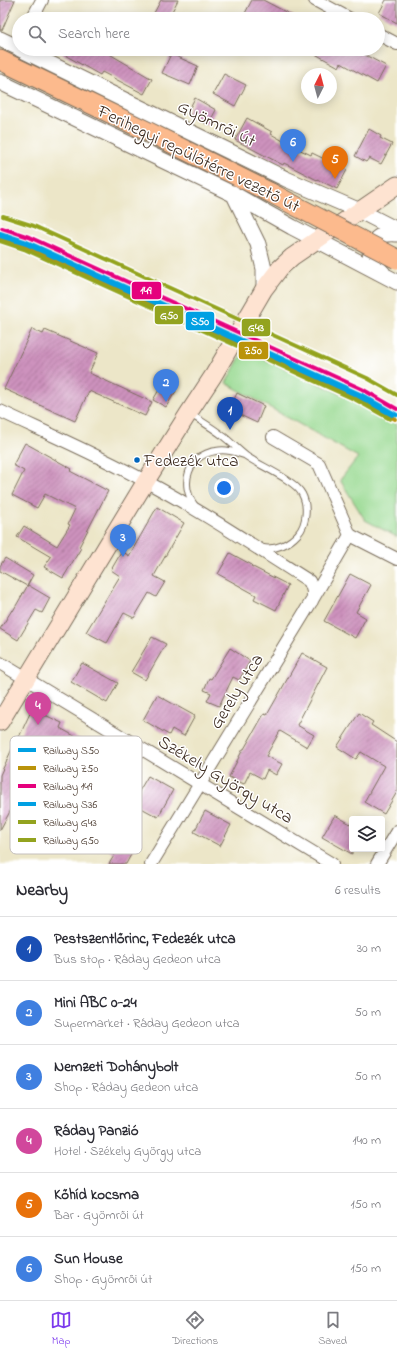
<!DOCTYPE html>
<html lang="en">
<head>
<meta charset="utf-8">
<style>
  body { margin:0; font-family:"Indie Flower",sans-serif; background:#f2f2f3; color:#2b2b33 }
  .controls { position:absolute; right:12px; bottom:12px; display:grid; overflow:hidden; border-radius:4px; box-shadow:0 2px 10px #0003 }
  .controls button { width:36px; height:36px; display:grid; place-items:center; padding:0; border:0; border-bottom:1px solid #e1e1e2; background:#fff; color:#2b2b33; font:20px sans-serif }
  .compass { position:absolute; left:301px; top:68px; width:36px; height:36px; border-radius:50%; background:#fff; box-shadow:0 2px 10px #0003; rotate:6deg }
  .you { position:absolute; left:224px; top:488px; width:14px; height:14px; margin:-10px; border:3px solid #fff; border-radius:50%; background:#1a73e8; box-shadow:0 0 0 6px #1a73e833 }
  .badge { display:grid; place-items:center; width:26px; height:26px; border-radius:50%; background:#7c3aed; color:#fff; font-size:13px; font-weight:700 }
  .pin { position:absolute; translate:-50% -33px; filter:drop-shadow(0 1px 2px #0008) }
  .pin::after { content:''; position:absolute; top:21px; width:14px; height:12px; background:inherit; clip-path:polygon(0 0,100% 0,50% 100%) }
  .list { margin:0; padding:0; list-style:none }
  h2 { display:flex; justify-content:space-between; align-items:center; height:52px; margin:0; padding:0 16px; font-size:17px }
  h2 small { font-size:13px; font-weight:400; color:#7c7c81 }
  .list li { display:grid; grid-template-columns:26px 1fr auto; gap:12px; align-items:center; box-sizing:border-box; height:64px; padding:0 16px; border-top:1px solid #e1e1e2 }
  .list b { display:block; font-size:15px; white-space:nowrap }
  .list p { margin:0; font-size:13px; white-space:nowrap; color:#7c7c81 }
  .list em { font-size:13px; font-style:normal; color:#7c7c81 }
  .icon { flex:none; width:22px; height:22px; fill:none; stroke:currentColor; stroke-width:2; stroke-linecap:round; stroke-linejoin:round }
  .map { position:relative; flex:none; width:397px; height:864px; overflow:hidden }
  .search { position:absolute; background:#fff; box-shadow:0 2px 10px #0003; left:12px; right:12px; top:12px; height:44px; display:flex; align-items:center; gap:10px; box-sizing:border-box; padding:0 14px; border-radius:22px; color:#7c7c81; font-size:15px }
  .sheet { height:436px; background:#fff }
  nav { display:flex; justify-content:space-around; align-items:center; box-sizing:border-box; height:56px; border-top:1px solid #e1e1e2; background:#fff; font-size:11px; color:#7c7c81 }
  nav a { display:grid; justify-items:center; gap:2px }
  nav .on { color:#7c3aed }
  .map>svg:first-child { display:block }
</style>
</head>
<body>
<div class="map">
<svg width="397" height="864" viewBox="0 0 397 864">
  <defs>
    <pattern id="building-hatch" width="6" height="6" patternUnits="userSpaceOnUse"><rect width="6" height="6" fill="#cd92bd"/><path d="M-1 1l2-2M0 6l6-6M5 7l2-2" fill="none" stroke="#a87799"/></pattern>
  </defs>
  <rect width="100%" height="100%" fill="#fff"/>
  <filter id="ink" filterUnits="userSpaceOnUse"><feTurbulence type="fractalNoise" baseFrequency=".025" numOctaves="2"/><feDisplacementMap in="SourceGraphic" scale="8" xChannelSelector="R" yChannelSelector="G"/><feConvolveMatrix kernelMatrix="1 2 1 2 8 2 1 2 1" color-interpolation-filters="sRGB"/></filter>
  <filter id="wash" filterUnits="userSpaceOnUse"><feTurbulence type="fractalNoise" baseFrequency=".012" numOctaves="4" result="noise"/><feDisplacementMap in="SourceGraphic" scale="16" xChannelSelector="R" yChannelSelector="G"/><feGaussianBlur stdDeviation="0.9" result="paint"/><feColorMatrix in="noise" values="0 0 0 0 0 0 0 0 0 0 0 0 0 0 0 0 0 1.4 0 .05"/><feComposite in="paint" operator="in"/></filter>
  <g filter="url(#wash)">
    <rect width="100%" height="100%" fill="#ece6c8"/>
    <path fill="#97d990" stroke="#698257" d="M244 350 357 401 397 424V537L365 520 340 480 358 457 226 383Z"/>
    <g id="blocks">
      <path fill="url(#building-hatch)" d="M0 0H15L2 30H0Z
        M161 0H178L168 19H165L154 13Z
        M252 0H263L299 19H242Z
        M386 0H397V23L379 13Z
        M54 49H101L152 79 144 94 102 72 100 75Z
        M306 49H354L386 66 377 83 341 63 339 67Z
        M171 54 198 66 190 85 162 73Z
        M224 74 246 85 235 106 213 94Z
        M195 98 216 110 208 125 187 113Z
        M247 118 272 132 271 134 292 146 311 155 312 153 347 170 337 189 317 179V180L284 163 283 165 235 140Z
        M369 129 381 136 380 138 392 144 381 164 369 158 366 162 355 156Z
        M32 329 43 334 45 330 98 353 89 373 152 402 145 416 89 391 75 421 4 389Z
        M163 383 176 391 166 407 153 400Z
        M237 393 264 406 257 423 229 410Z
        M25 443 72 469 70 471 108 491 79 547 81 548 63 578 44 567 51 557 17 537 24 526 57 546 70 525 68 524 75 509 45 494 37 508 12 495 24 471 13 465Z
        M157 507 184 523 154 576 165 582 156 597 149 593 134 618 124 613 107 643 86 632 120 576 111 570 122 551 129 556Z
        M230 553 252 565 251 566 288 585 276 610 254 599 256 595 218 574Z
        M5 558 33 575 27 586 0 571V566Z
        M350 574 371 585 356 612 366 618 355 638 324 621Z
        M28 585 50 598 42 613 36 610 18 640 0 629 12 610 13 611Z
        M152 637 166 644 145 680 131 672Z
        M230 648 250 661 239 680 233 677 219 706 207 701 211 693 204 690 209 678 211 679Z
        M302 653 327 667 297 725 314 735 307 747 280 731 266 756 282 764 276 775 267 770 263 779 250 772 244 784 229 777 243 749H244L264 714 267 715Z
        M82 663 118 683 107 703 71 682Z
        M157 695 195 716 184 736 172 729 169 735 143 720Z
        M32 709 62 723 60 728 114 758 111 764 115 767 108 779 104 777 96 790 82 782 72 801 65 798 63 803 40 791 49 773 56 777 67 756 37 742 19 782 21 783 10 802 14 804 0 830V775L18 736 19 737Z
        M359 713 373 722 371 725 397 742V792L384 814 364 802 384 766 361 752 356 759 337 747Z
        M148 776 173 790 158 817 132 803Z
        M205 811 231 825 220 846 194 832Z
        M335 815 352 825V854L322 837Z
        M115 839 134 849 126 864H109L115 854 109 850Z"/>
    </g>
  </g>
  <g filter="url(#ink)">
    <use href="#blocks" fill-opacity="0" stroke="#796c5a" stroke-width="1"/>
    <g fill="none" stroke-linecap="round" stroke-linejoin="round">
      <g stroke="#796c5a" stroke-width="8">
        <path id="service" d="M190 414C201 421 213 428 223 436 231 442 238 450 246 456 260 466 295 480 302 494 308 505 307 524 298 534 289 544 276 550 263 548
          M195 506C179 484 188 455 216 451 226 449 235 452 244 455"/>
      </g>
      <g stroke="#796c5a" stroke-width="14">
        <path id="minor" d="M315 0 350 19
          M32 19 42 0
          M378 34 397 44
          M0 411C49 434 98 455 145 481 202 511 255 547 309 581 313 588 314 593 312 601
          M273 437 319 464 350 535
          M350 535 397 559
          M0 663 332 864
          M151 864 311 602 350 535
          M377 864 397 831"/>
      </g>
      <g stroke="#796c5a" stroke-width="17">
        <path id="tertiary" d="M0 39 19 48
          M20 49 286 179 360 211 397 230
          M0 82 237 196 292 227 397 282
          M233 193 258 244 264 269V289
          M383 273C379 269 373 263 371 257 370 254 370 251 371 248 375 235 385 233 397 234"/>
      </g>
      <g stroke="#796c5a" stroke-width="19">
        <path id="secondary" d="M0 722 146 481 188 414 213 376 264 289 280 268 292 257 397 185"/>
      </g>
      <g stroke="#796c5a" stroke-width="21">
        <path id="primary" d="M0 60 149 132 271 193"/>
      </g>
      <use href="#service" stroke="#fff" stroke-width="6"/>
      <use href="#minor" stroke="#fff" stroke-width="12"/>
      <use href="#tertiary" stroke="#fff" stroke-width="15"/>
      <use href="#secondary" stroke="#fee3d1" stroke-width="17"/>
      <use href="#primary" stroke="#fcba8d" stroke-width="19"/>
      <g stroke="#796c5a" stroke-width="21" stroke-linecap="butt">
        <path id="primary-bridge" d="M271 193 397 259"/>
      </g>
      <use href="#primary-bridge" stroke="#fcba8d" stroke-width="19"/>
      <g stroke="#fff" stroke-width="7">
        <path id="rail-1" d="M0 233 27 242 360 394 397 415"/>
      </g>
      <g stroke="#fff" stroke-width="7">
        <path id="rail-2" d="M0 238 25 247 358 398 395 419"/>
      </g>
      <g stroke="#fff" stroke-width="7">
        <path id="rail-3" d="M2 228 29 237 362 389 397 409"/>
      </g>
      <g stroke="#fff" stroke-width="7">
        <path id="rail-4" d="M0 236 26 244 358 396 392 415"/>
      </g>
      <g stroke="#fff" stroke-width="7">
        <path id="rail-5" d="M3 216 34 226 367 378 397 395"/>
      </g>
      <g stroke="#fff" stroke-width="7">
        <path id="rail-6" d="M0 241 24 249 356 400 390 419"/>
      </g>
      <use href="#rail-1" stroke="#00a0e3" stroke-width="4"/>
      <use href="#rail-2" stroke="#ba930a" stroke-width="4"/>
      <use href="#rail-3" stroke="#e5007d" stroke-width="4"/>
      <use href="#rail-4" stroke="#00a0e3" stroke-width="4"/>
      <use href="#rail-5" stroke="#93a31f" stroke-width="4"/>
      <use href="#rail-6" stroke="#93a31f" stroke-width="4"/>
    </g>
  </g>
  <circle fill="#0065bd" stroke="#fff" stroke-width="1.5" cx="137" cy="460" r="3.5"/>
  <g text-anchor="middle" stroke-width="3" stroke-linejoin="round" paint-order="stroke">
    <g font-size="17" fill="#3b2a1e" stroke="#fff" text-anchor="start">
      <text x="144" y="466">Fedezék utca</text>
    </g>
    <g font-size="18" fill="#3b2a1e" stroke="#fff">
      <text transform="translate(217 123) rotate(26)" y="6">Gyömrői út</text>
      <text transform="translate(199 158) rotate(26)" y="6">Ferihegyi repülőtérre vezető út</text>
      <text transform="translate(236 691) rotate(-58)" y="6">Gerely utca</text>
      <text transform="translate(226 779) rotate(31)" y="6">Székely György utca</text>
    </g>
  </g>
  <rect x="10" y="736" width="132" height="118" rx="6" fill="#fff" stroke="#c4bfbc" stroke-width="1"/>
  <rect x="18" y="748" width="18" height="4" fill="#00a0e3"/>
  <rect x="18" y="766" width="18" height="4" fill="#ba930a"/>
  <rect x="18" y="784" width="18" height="4" fill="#e5007d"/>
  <rect x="18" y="802" width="18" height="4" fill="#00a0e3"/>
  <rect x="18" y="820" width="18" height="4" fill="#93a31f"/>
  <rect x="18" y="838" width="18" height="4" fill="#93a31f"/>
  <g font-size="11" fill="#3b2a1e">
    <text x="43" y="754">Railway S50</text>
    <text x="43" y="772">Railway Z50</text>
    <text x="43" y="790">Railway 149</text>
    <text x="43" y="808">Railway S36</text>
    <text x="43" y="826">Railway G43</text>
    <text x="43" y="844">Railway G50</text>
  </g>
  <g stroke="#fff" stroke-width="1.5">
    <rect x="131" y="281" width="31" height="19" rx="4" fill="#e5007d"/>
    <rect x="154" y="305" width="30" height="20" rx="4" fill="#93a31f"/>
    <rect x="185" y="311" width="30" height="20" rx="4" fill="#00a0e3"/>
    <rect x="241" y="318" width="30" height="19" rx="4" fill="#93a31f"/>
    <rect x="238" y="341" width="31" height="19" rx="4" fill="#ba930a"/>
  </g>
  <g font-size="11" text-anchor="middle" font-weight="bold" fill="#fff">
    <text x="146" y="294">149</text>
    <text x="169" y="319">G50</text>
    <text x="200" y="325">S50</text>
    <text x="256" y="331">G43</text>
    <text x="253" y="354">Z50</text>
  </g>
</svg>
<div class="controls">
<button><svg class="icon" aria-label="layers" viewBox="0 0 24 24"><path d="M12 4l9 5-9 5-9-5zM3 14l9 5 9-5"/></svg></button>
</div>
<svg class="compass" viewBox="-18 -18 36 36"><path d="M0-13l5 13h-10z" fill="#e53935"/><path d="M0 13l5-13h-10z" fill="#7c7c81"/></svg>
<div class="you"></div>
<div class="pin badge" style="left:230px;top:430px;background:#1a4fb4">1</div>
<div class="pin badge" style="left:166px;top:402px;background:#3f7fe0">2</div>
<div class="pin badge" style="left:123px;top:557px;background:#3f7fe0">3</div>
<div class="pin badge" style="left:38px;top:725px;background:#d1479c">4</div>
<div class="pin badge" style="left:335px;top:179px;background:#e8710a">5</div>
<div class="pin badge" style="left:293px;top:162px;background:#3f7fe0">6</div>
<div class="search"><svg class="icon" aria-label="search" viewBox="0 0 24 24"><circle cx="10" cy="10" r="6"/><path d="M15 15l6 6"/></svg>Search here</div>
</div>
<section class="sheet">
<h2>Nearby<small>6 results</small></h2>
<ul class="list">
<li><span class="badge" style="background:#1a4fb4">1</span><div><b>Pestszentlőrinc, Fedezék utca</b><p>Bus stop · Ráday Gedeon utca</p></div><em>30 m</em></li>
<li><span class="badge" style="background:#3f7fe0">2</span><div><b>Mini ABC 0-24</b><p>Supermarket · Ráday Gedeon utca</p></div><em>50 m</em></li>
<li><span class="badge" style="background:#3f7fe0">3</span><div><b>Nemzeti Dohánybolt</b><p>Shop · Ráday Gedeon utca</p></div><em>50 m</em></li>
<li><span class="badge" style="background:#d1479c">4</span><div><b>Ráday Panzió</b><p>Hotel · Székely György utca</p></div><em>140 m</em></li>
<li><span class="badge" style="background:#e8710a">5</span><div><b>Kőhíd kocsma</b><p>Bar · Gyömrői út</p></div><em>150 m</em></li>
<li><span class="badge" style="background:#3f7fe0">6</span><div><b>Sun House</b><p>Shop · Gyömrői út</p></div><em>150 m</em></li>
</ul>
</section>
<nav>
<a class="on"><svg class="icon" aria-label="map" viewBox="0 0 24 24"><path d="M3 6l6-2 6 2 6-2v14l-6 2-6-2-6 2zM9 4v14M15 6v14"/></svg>Map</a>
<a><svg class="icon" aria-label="directions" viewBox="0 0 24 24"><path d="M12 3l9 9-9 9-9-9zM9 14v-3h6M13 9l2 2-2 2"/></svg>Directions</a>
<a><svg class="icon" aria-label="saved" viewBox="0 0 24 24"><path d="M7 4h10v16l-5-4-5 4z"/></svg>Saved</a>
</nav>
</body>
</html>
